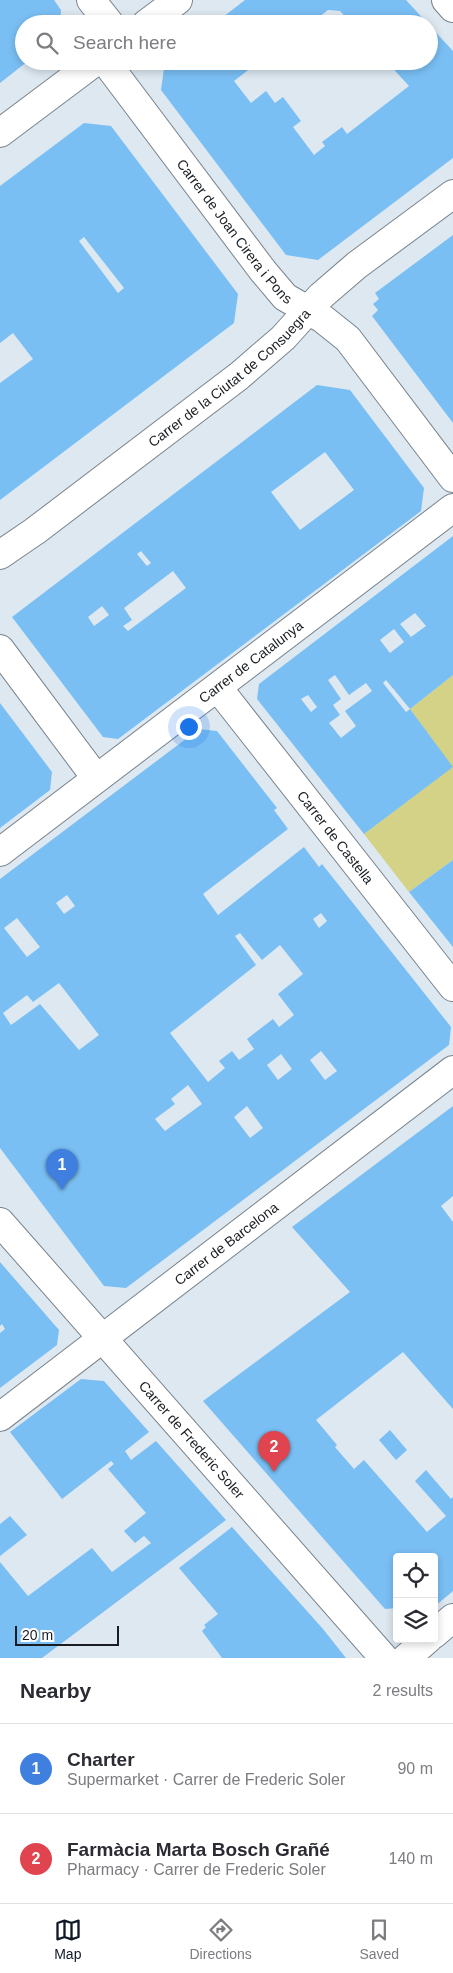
<!DOCTYPE html>
<html lang="en">
<head>
<meta charset="utf-8">
<style>
  body { margin:0; font-family:Arial,sans-serif; background:#f2f2f3; color:#2b2b33 }
  .controls { position:absolute; right:15px; bottom:15px; display:grid; overflow:hidden; border-radius:5px; box-shadow:0 2px 8px #0003 }
  .controls button { width:45px; height:45px; display:grid; place-items:center; padding:0; border:0; border-bottom:1px solid #e1e1e2; background:#fff; color:#2b2b33; font:25px sans-serif }
  .scale { position:absolute; left:15px; bottom:12px; width:104px; box-sizing:border-box; padding-left:5px; border:2px solid #191d21; border-top:0; font-size:14px; line-height:18px; white-space:nowrap; color:#191d21; -webkit-text-stroke:4px #fff; paint-order:stroke }
  .you { position:absolute; left:188px; top:726px; width:18px; height:18px; margin:-12px; border:4px solid #fff; border-radius:50%; background:#1a73e8; box-shadow:0 0 0 8px #1a73e833 }
  .badge { display:grid; place-items:center; width:32px; height:32px; border-radius:50%; background:#111827; color:#fff; font-size:16px; font-weight:700 }
  .pin { position:absolute; translate:-50% -41px; filter:drop-shadow(0 1px 2px #0008) }
  .pin::after { content:''; position:absolute; top:26px; width:18px; height:15px; background:inherit; clip-path:polygon(0 0,100% 0,50% 100%) }
  .list { margin:0; padding:0; list-style:none }
  h2 { display:flex; justify-content:space-between; align-items:center; height:65px; margin:0; padding:0 20px; font-size:21px }
  h2 small { font-size:16px; font-weight:400; color:#7c7c81 }
  .list li { display:grid; grid-template-columns:32px 1fr auto; gap:15px; align-items:center; box-sizing:border-box; height:90px; padding:0 20px; border-top:1px solid #e1e1e2 }
  .list b { display:block; font-size:19px; white-space:nowrap }
  .list p { margin:0; font-size:16px; white-space:nowrap; color:#7c7c81 }
  .list em { font-size:16px; font-style:normal; color:#7c7c81 }
  .icon { flex:none; width:28px; height:28px; fill:none; stroke:currentColor; stroke-width:2; stroke-linecap:round; stroke-linejoin:round }
  .map { position:relative; flex:none; width:453px; height:1658px; overflow:hidden }
  .search { position:absolute; background:#fff; box-shadow:0 2px 8px #0003; left:15px; right:15px; top:15px; height:55px; display:flex; align-items:center; gap:12px; box-sizing:border-box; padding:0 18px; border-radius:28px; color:#7c7c81; font-size:19px }
  .sheet { height:245px; background:#fff }
  nav { display:flex; justify-content:space-around; align-items:center; box-sizing:border-box; height:70px; border-top:1px solid #e1e1e2; background:#fff; font-size:14px; color:#7c7c81 }
  nav a { display:grid; justify-items:center; gap:2px }
  nav .on { color:#111827 }
  .map>svg:first-child { display:block }
</style>
</head>
<body>
<div class="map">
<svg width="453" height="1658" viewBox="0 0 453 1658">
  <rect width="100%" height="100%" fill="#dde8f1"/>
  <path fill="#d3d286" d="M453 675V860L409 892 364 834 452 767 410 709Z"/>
  <path fill="#7abff4" fill-rule="evenodd" d="M0 0H54L61 10 60 24H24V61H28L0 83Z
    M245 0H406L428 24H352L340 11 328 10 310 24H214Z
    M429 25 453 51V158L318 260 286 255 161 90 165 61H260L234 81 251 103 266 91 275 103 283 97 301 121 293 127 314 155 325 146 322 142 342 127 347 134 409 86 386 61H429Z
    M84 123 111 126 238 294 234 323 0 500V383L33 359 13 333 0 343V186ZM84 237 124 288 118 293 79 241Z
    M453 235V423L372 316 378 310 373 304 379 299 375 293Z
    M317 385 350 390 424 488 421 511 118 739 103 737 12 617ZM325 452 354 490 300 530 271 492ZM141 551 151 563 147 566 137 554ZM173 571 186 588 128 631 123 626 132 620 124 608ZM102 606 109 615 94 626 88 617Z
    M453 536V675L410 709 386 680 383 683 406 712 410 709 453 767 364 834 257 699 259 684ZM415 613 426 626 411 637 400 624ZM394 629 404 642 390 653 380 640ZM335 675 349 695 366 683 372 691 345 711 356 726 341 738 329 723 340 715 333 705 341 699 328 680ZM308 695 317 707 311 712 301 699Z
    M0 703 52 772 50 790 0 828Z
    M199 729 217 731 277 808 274 810 288 829 203 894 218 915 304 847 319 867 322 864 326 869 451 1027 449 1045 126 1288 104 1286 0 1148V879ZM67 895 75 906 64 914 56 903ZM321 913 327 921 319 928 313 919ZM17 918 40 947 27 957 4 928ZM240 933 262 960 280 945 303 974 278 994 294 1015 279 1027 273 1019 247 1039 254 1049 239 1060 232 1051 219 1061 225 1068 208 1082 170 1033 256 965 235 936ZM59 983 99 1035 79 1050 40 1004 11 1025 3 1013 27 995 33 1002ZM321 1051 337 1071 325 1080 310 1060ZM281 1054 292 1069 278 1080 267 1065ZM188 1085 202 1104 165 1131 155 1119 175 1104 171 1099ZM247 1106 263 1128 250 1138 234 1117Z
    M453 860V947L409 892Z
    M453 1106V1196L441 1206 453 1222V1409L403 1352 316 1420 337 1445 335 1447 354 1469 364 1460 427 1532 446 1516 415 1481 426 1470 451 1499 453 1497V1591L434 1607V1557H397V1608L385 1609 203 1401 350 1292 292 1227Z
    M0 1262 59 1330 57 1345 0 1388V1333L5 1329 2 1324 0 1326Z
    M81 1379 104 1381 149 1432 125 1451 131 1460 156 1441 226 1520 42 1658H0V1562L28 1596 92 1548 112 1572 151 1543 144 1536 135 1543 124 1531 146 1513 108 1469 114 1464 111 1461 62 1499 10 1432Z
    M390 1430 407 1450 396 1460 379 1440Z
    M10 1516 27 1535 0 1556V1524Z
    M232 1527 323 1629 346 1658H222L202 1631 206 1627 204 1625 218 1614 179 1568Z"/>
  <g fill="none" stroke-linecap="round" stroke-linejoin="round">
    <g stroke="#79838c" stroke-width="30">
      <g id="street">
        <path d="M91 0 110 24"/>
        <path id="s1" d="M105 61 263 271 285 297 323 319 348 339 453 478"/>
        <path id="s2" d="M0 555 35 531 239 376 283 338 321 296 357 265 453 194"/>
        <path d="M0 649 96 778"/>
        <path id="s3" d="M218 688 453 987"/>
        <path id="s4" d="M0 852 453 508"/>
        <path id="s5" d="M0 1222 384 1658"/>
        <path id="s6" d="M0 1417 453 1070"/>
        <path d="M434 1634 453 1618"/>
        <path d="M406 1658 428 1639"/>
      </g>
    </g>
    <g stroke="#79838c" stroke-width="30">
      <path id="secondary" d="M446 0 453 8
        M146 24 178 0
        M0 133 96 61"/>
    </g>
    <use href="#street" stroke="#fff" stroke-width="28"/>
    <use href="#secondary" stroke="#fff" stroke-width="28"/>
  </g>
  <g text-anchor="middle" stroke-width="4" stroke-linejoin="round" paint-order="stroke">
    <g font-size="14" fill="#191d21" stroke="#fff">
      <text dy="5" stroke="none"><textPath href="#s1" startOffset="214">Carrer de Joan Cirera i Pons</textPath></text>
      <text dy="5" stroke="none"><textPath href="#s2" startOffset="290">Carrer de la Ciutat de Consuegra</textPath></text>
      <text dy="5" stroke="none"><textPath href="#s4" startOffset="315">Carrer de Catalunya</textPath></text>
      <text dy="5" stroke="none"><textPath href="#s3" startOffset="190">Carrer de Castella</textPath></text>
      <text dy="5" stroke="none"><textPath href="#s6" startOffset="285">Carrer de Barcelona</textPath></text>
      <text dy="5" stroke="none"><textPath href="#s5" startOffset="290">Carrer de Frederic Soler</textPath></text>
    </g>
  </g>
</svg>
<div class="controls">
<button><svg class="icon" aria-label="locate" viewBox="0 0 24 24"><circle cx="12" cy="12" r="6"/><path d="M12 2v4M12 18v4M2 12h4M18 12h4"/></svg></button>
<button><svg class="icon" aria-label="layers" viewBox="0 0 24 24"><path d="M12 4l9 5-9 5-9-5zM3 14l9 5 9-5"/></svg></button>
</div>
<div class="scale">20 m</div>
<div class="you"></div>
<div class="pin badge" style="left:62px;top:1190px;background:#3f7fe0">1</div>
<div class="pin badge" style="left:274px;top:1472px;background:#e0444e">2</div>
<div class="search"><svg class="icon" aria-label="search" viewBox="0 0 24 24"><circle cx="10" cy="10" r="6"/><path d="M15 15l6 6"/></svg>Search here</div>
</div>
<section class="sheet">
<h2>Nearby<small>2 results</small></h2>
<ul class="list">
<li><span class="badge" style="background:#3f7fe0">1</span><div><b>Charter</b><p>Supermarket · Carrer de Frederic Soler</p></div><em>90 m</em></li>
<li><span class="badge" style="background:#e0444e">2</span><div><b>Farmàcia Marta Bosch Grañé</b><p>Pharmacy · Carrer de Frederic Soler</p></div><em>140 m</em></li>
</ul>
</section>
<nav>
<a class="on"><svg class="icon" aria-label="map" viewBox="0 0 24 24"><path d="M3 6l6-2 6 2 6-2v14l-6 2-6-2-6 2zM9 4v14M15 6v14"/></svg>Map</a>
<a><svg class="icon" aria-label="directions" viewBox="0 0 24 24"><path d="M12 3l9 9-9 9-9-9zM9 14v-3h6M13 9l2 2-2 2"/></svg>Directions</a>
<a><svg class="icon" aria-label="saved" viewBox="0 0 24 24"><path d="M7 4h10v16l-5-4-5 4z"/></svg>Saved</a>
</nav>
</body>
</html>
